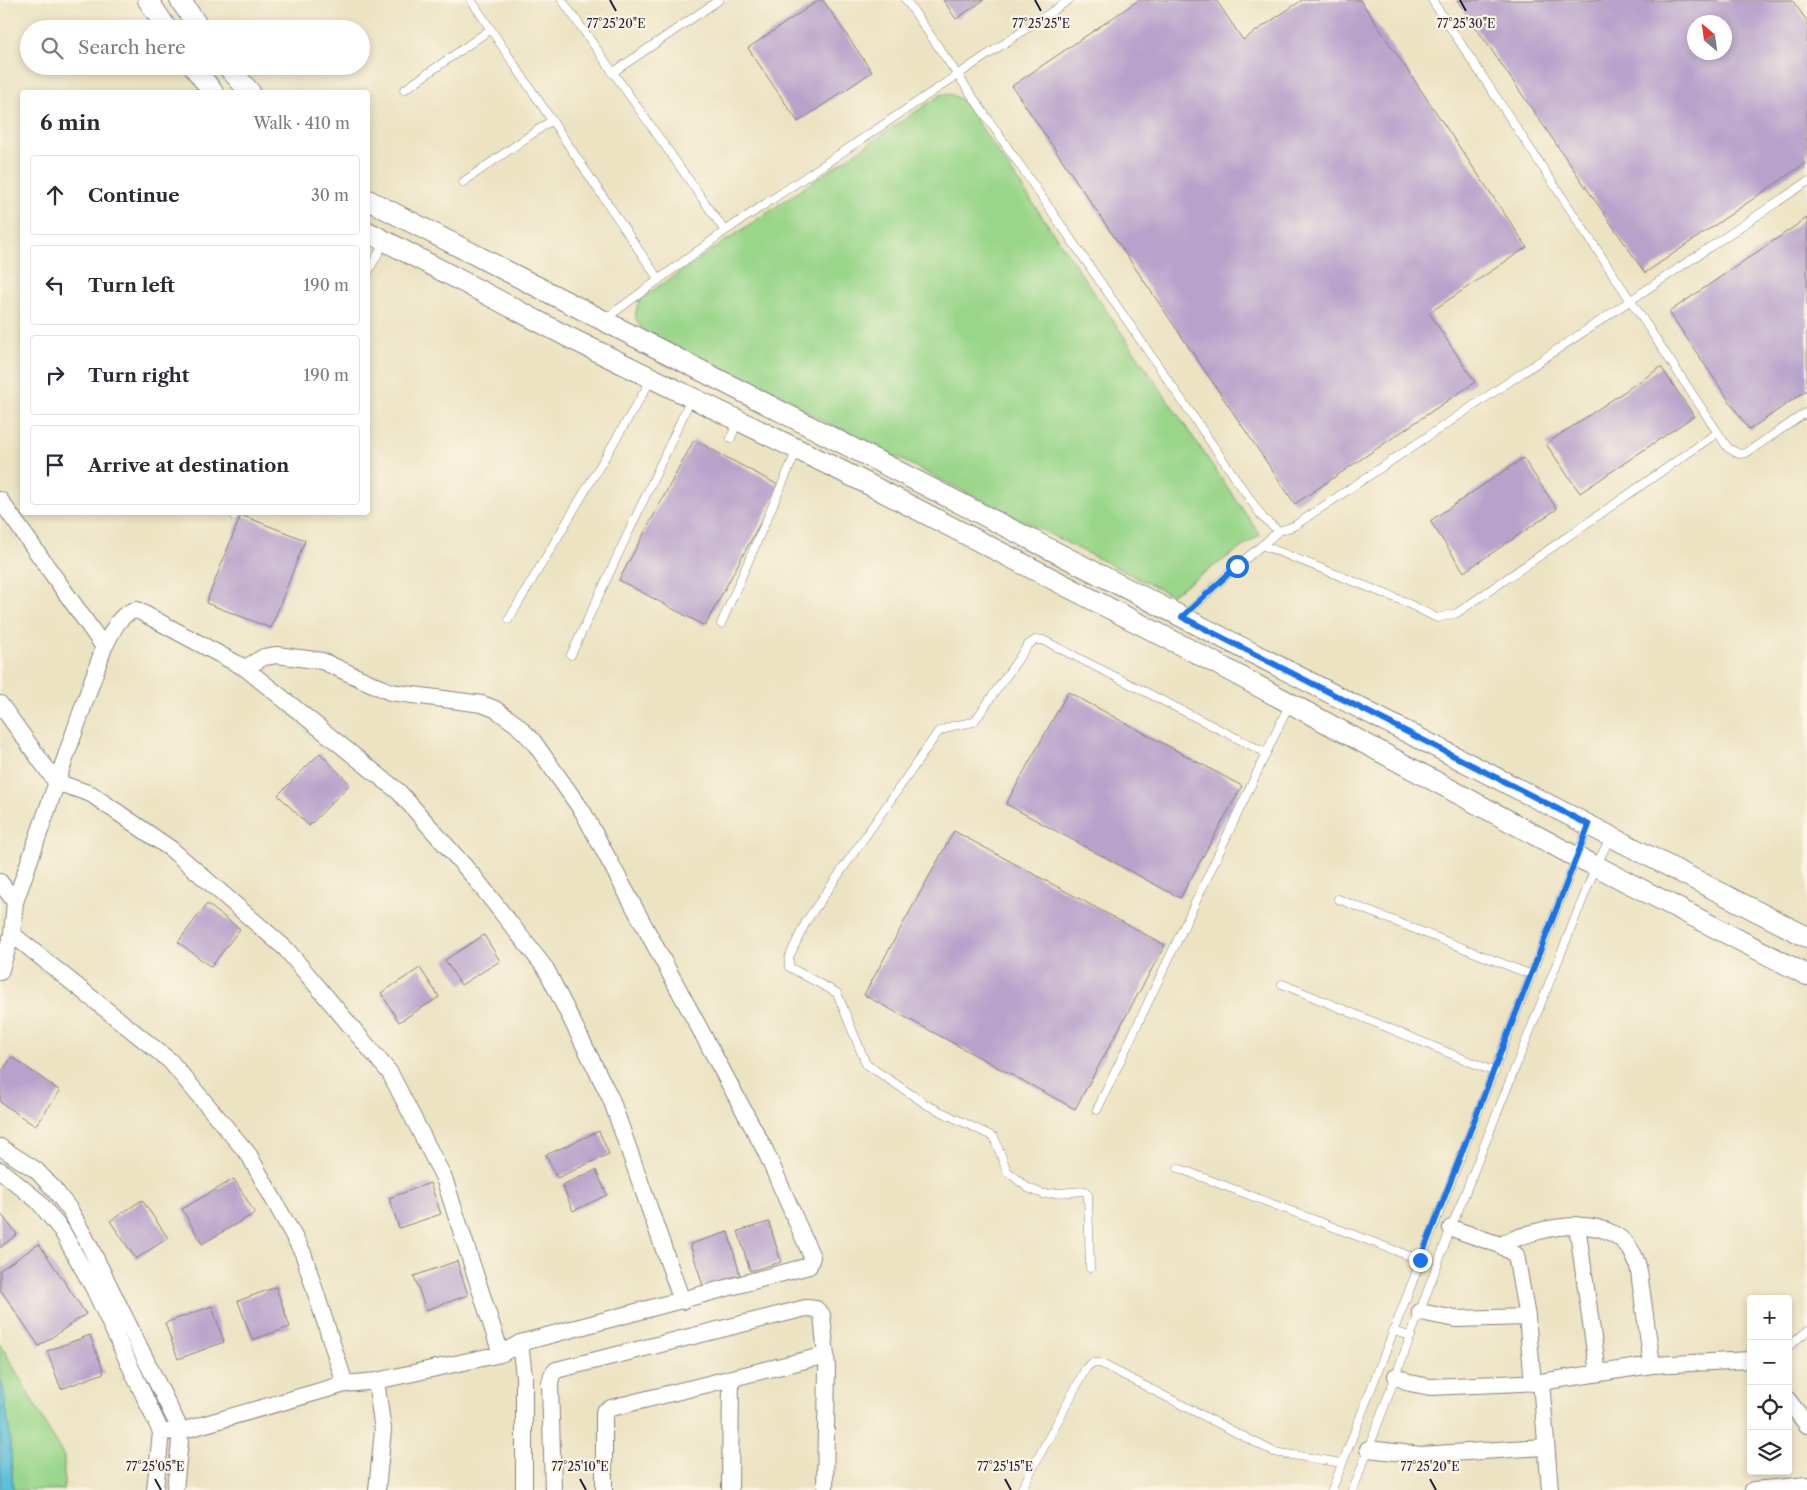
<!DOCTYPE html>
<html lang="en">
<head>
<meta charset="utf-8">
<style>
  body { margin:0; font-family:"Libre Caslon Text",serif; background:#f2f2f3; color:#2b2b33 }
  .controls { position:absolute; right:15px; bottom:15px; display:grid; overflow:hidden; border-radius:5px; box-shadow:0 2px 8px #0003 }
  .controls button { width:45px; height:45px; display:grid; place-items:center; padding:0; border:0; border-bottom:1px solid #e1e1e2; background:#fff; color:#2b2b33; font:25px sans-serif }
  .compass { position:absolute; left:1687px; top:15px; width:45px; height:45px; border-radius:50%; background:#fff; box-shadow:0 2px 8px #0003; rotate:331deg }
  .stop { position:absolute; width:15px; height:15px; margin:-11px; border:4px solid #1a73e8; border-radius:50%; background:#fff }
  .stop.end { background:#1a73e8; border-color:#fff; box-shadow:0 1px 5px #0008 }
  .list { margin:0; padding:0; list-style:none }
  h2 { display:flex; justify-content:space-between; align-items:center; height:65px; margin:0; padding:0 20px; font-size:21px }
  h2 small { font-size:16px; font-weight:400; color:#7c7c81 }
  .list li { display:grid; grid-template-columns:32px 1fr auto; gap:15px; align-items:center; box-sizing:border-box; height:80px; margin:0 10px 10px; padding:0 10px; border:1px solid #e1e1e2; border-radius:5px }
  .list b { display:block; font-size:19px; white-space:nowrap }
  .list em { font-size:16px; font-style:normal; color:#7c7c81 }
  .icon { flex:none; width:28px; height:28px; fill:none; stroke:currentColor; stroke-width:2; stroke-linecap:round; stroke-linejoin:round }
  .map { position:relative; flex:none; width:1807px; height:1490px; overflow:hidden }
  .search { position:absolute; background:#fff; box-shadow:0 2px 8px #0003; left:20px; top:20px; width:350px; height:55px; display:flex; align-items:center; gap:12px; box-sizing:border-box; padding:0 18px; border-radius:28px; color:#7c7c81; font-size:19px }
  .panel { position:absolute; background:#fff; box-shadow:0 2px 8px #0003; left:20px; top:90px; width:350px; height:425px; border-radius:5px }
  .map>svg:first-child { display:block }
</style>
</head>
<body>
<div class="map">
<svg width="1807" height="1490" viewBox="0 0 1807 1490">
  <rect width="100%" height="100%" fill="#fcf5e5"/>
  <filter id="ink" filterUnits="userSpaceOnUse"><feTurbulence type="fractalNoise" baseFrequency=".02" numOctaves="2"/><feDisplacementMap in="SourceGraphic" scale="10" xChannelSelector="R" yChannelSelector="G"/><feConvolveMatrix kernelMatrix="1 2 1 2 8 2 1 2 1" color-interpolation-filters="sRGB"/></filter>
  <filter id="wash" filterUnits="userSpaceOnUse"><feTurbulence type="fractalNoise" baseFrequency=".0096" numOctaves="4" result="noise"/><feDisplacementMap in="SourceGraphic" scale="20" xChannelSelector="R" yChannelSelector="G"/><feGaussianBlur stdDeviation="1.12" result="paint"/><feColorMatrix in="noise" values="0 0 0 0 0 0 0 0 0 0 0 0 0 0 0 0 0 1.4 0 .05"/><feComposite in="paint" operator="in"/></filter>
  <g filter="url(#wash)">
    <rect width="100%" height="100%" fill="#ece3c2"/>
    <path fill="#9ad68a" stroke="#5e7c62" d="M942 94 953 95 963 101 1260 535 1171 595 646 332C633 321 634 314 640 299Z
      M0 1343 64 1457V1490H0Z"/>
    <path fill="#5bc1d9" stroke="#3e728a" d="M0 1380 3 1386 10 1436 13 1490H0Z"/>
    <g id="blocks">
      <path fill="#b7a2cb" fill-rule="evenodd" d="M819 0H823L872 72 798 122 748 48Z
        M943 0H984L956 19Z
        M1139 0H1216L1243 40 1302 0H1360L1527 247 1429 313 1475 382 1295 504 1012 86Z
        M1457 0H1792L1807 21V162L1645 273ZM1694 22H1724V52H1694Z
        M1807 218V390L1749 430 1669 312Z
        M1661 367 1694 416 1580 493 1546 444Z
        M694 440 780 486 705 626 619 580Z
        M1523 458 1557 509 1464 572 1430 521Z
        M241 515 305 540 271 628 206 603Z
        M1068 692 1242 786 1180 898 1006 804Z
        M320 753 350 784 309 826 278 795Z
        M954 831 1165 945 1075 1109 864 995Z
        M207 904 240 929 211 967 178 942Z
        M484 935 500 961 461 985 445 960Z
        M420 968 439 997 399 1022 381 993Z
        M12 1057 60 1091 35 1126 0 1102V1074Z
        M599 1131 609 1154 557 1178 546 1155Z
        M596 1170 607 1195 573 1211 562 1185Z
        M234 1179 255 1213 202 1244 182 1209Z
        M430 1183 441 1214 399 1228 389 1198Z
        M142 1200 168 1238 136 1259 110 1221Z
        M0 1213 17 1234 0 1248Z
        M769 1222 781 1262 750 1271 738 1231Z
        M728 1232 740 1275 703 1286 690 1244Z
        M39 1244 86 1314 39 1346 0 1289V1270Z
        M457 1261 468 1295 426 1310 414 1276Z
        M276 1287 290 1327 252 1340 238 1301Z
        M212 1306 224 1342 178 1359 165 1323Z
        M90 1335 104 1373 61 1389 47 1351Z"/>
    </g>
  </g>
  <g filter="url(#ink)">
    <use href="#blocks" fill-opacity="0" stroke="#87827e" stroke-width="1"/>
    <g fill="none" stroke-linecap="round" stroke-linejoin="round">
      <g stroke="#87827e" stroke-width="9">
        <path id="service" d="M471 0 659 280
          M562 0 725 231
          M906 0 1263 518 1279 531 1294 526 1807 182
          M1432 0 1728 448 1739 454 1746 453 1807 412
          M612 73 719 0
          M404 90 491 29
          M463 182 552 120
          M368 272 385 241
          M605 319 725 231 1069 0
          M731 438 738 420
          M234 516 236 512
          M1262 545 1403 601 1437 618 1457 613 1717 433
          M1184 616 1231 571 1279 531
          M509 619 651 380
          M721 624 797 450
          M571 655 691 399
          M1338 899 1532 975
          M1282 984 1495 1072
          M1097 1110 1289 705
          M1178 1168 1420 1260
          M1090 1268 1088 1195 1085 1191 1043 1194 1028 1188 1007 1171 994 1137 927 1105 866 1064 837 993 789 967V957L807 920 938 732 952 726 974 722 1028 645 1035 640H1043L1266 753
          M1392 1331 1411 1336
          M1788 1347 1807 1331
          M1021 1490 1086 1368 1092 1363H1100L1274 1452 1342 1463
          M1332 1490 1589 825
          M1353 1490 1451 1228 1596 866 1611 836"/>
      </g>
      <g stroke="#87827e" stroke-width="18">
        <path id="minor" d="M0 500 104 647
          M0 704 56 782 91 794 171 849 286 949 390 1073 444 1178 501 1354
          M0 882 15 902
          M12 934 170 1061 249 1155 303 1253 345 1384
          M0 972 12 934 15 902 104 647C113 632 118 613 137 610L245 668 399 792 474 877 546 969 611 1099 682 1301
          M0 1147 36 1170 53 1188 70 1210 88 1243 181 1431 175 1490
          M0 1170 38 1201 62 1231 94 1289 161 1432 155 1490
          M1577 1225 1598 1373
          M1500 1245C1540 1226 1618 1207 1637 1263 1640 1272 1640 1284 1642 1293 1645 1317 1649 1341 1652 1365
          M1420 1312 1456 1319 1527 1317 1516 1255 1500 1245 1451 1228
          M1527 1317 1533 1383
          M520 1343 524 1376V1490
          M1396 1376 1410 1383 1430 1387 1541 1382 1652 1365 1751 1360
          M376 1381 383 1430 377 1490
          M1541 1382 1550 1490
          M1788 1400 1807 1425
          M161 1432 181 1431 345 1384 376 1381 501 1354 520 1343 809 1266 812 1257 765 1150 583 812 533 741 516 724 495 709 482 704 390 692 322 661 277 655 264 657 245 668
          M1368 1449 1421 1455 1544 1447
          M553 1490 550 1383 552 1375 556 1370 806 1308 816 1309 822 1315 827 1367 825 1490
          M604 1490V1412L611 1408 826 1355
          M730 1490 731 1378
          M1753 1490 1807 1485"/>
      </g>
      <g stroke="#87827e" stroke-width="22">
        <path id="tertiary" d="M148 0 167 29
          M180 0 200 29
          M193 66 213 92
          M227 66 250 92
          M368 200 1807 937
          M368 232 570 338 860 480 1204 657 1576 857 1596 866 1807 975"/>
      </g>
      <use href="#service" stroke="#fff" stroke-width="8"/>
      <use href="#minor" stroke="#fff" stroke-width="16"/>
      <use href="#tertiary" stroke="#fff" stroke-width="20"/>
    </g>
  </g>
  <g fill="none" stroke-linecap="round" stroke-linejoin="round" filter="url(#ink)">
    <path stroke="#1a73e8" stroke-width="6" d="M1237 566 1182 617 1589 825 1420 1260"/>
  </g>
  <path fill="none" stroke="#22223b" stroke-width="2" d="M610 0 616 11M1035 0 1041 11M1460 0 1466 11M155 1479 161 1490M580 1479 586 1490M1005 1479 1011 1490M1430 1479 1436 1490"/>
  <g font-size="12" text-anchor="middle" fill="#22223b" stroke="#fcf5e5" stroke-width="4.5" stroke-linejoin="round" paint-order="stroke">
    <text x="616" y="28">77°25'20"E</text>
    <text x="1041" y="28">77°25'25"E</text>
    <text x="1466" y="28">77°25'30"E</text>
    <text x="155" y="1471">77°25'05"E</text>
    <text x="580" y="1471">77°25'10"E</text>
    <text x="1005" y="1471">77°25'15"E</text>
    <text x="1430" y="1471">77°25'20"E</text>
  </g>
</svg>
<div class="controls">
<button>+</button>
<button>−</button>
<button><svg class="icon" aria-label="locate" viewBox="0 0 24 24"><circle cx="12" cy="12" r="6"/><path d="M12 2v4M12 18v4M2 12h4M18 12h4"/></svg></button>
<button><svg class="icon" aria-label="layers" viewBox="0 0 24 24"><path d="M12 4l9 5-9 5-9-5zM3 14l9 5 9-5"/></svg></button>
</div>
<svg class="compass" viewBox="-18 -18 36 36"><path d="M0-13l5 13h-10z" fill="#e53935"/><path d="M0 13l5-13h-10z" fill="#7c7c81"/></svg>
<div class="stop" style="left:1237px;top:566px"></div>
<div class="stop end" style="left:1420px;top:1260px"></div>
<div class="search"><svg class="icon" aria-label="search" viewBox="0 0 24 24"><circle cx="10" cy="10" r="6"/><path d="M15 15l6 6"/></svg>Search here</div>
<section class="panel">
<h2>6 min<small>Walk · 410 m</small></h2>
<ul class="list">
<li><svg class="icon" aria-label="ahead" viewBox="0 0 24 24"><path d="M12 20V5M6 11l6-6 6 6"/></svg><div><b>Continue</b></div><em>30 m</em></li>
<li><svg class="icon" aria-label="left" viewBox="0 0 24 24"><path d="M17 20v-9H6M10 6l-5 5 5 5"/></svg><div><b>Turn left</b></div><em>190 m</em></li>
<li><svg class="icon" aria-label="right" viewBox="0 0 24 24"><path d="M7 20v-9h11M14 6l5 5-5 5"/></svg><div><b>Turn right</b></div><em>190 m</em></li>
<li><svg class="icon" aria-label="arrive" viewBox="0 0 24 24"><path d="M6 21V4h12l-3 4 3 4H6"/></svg><div><b>Arrive at destination</b></div></li>
</ul>
</section>
</div>
</body>
</html>
